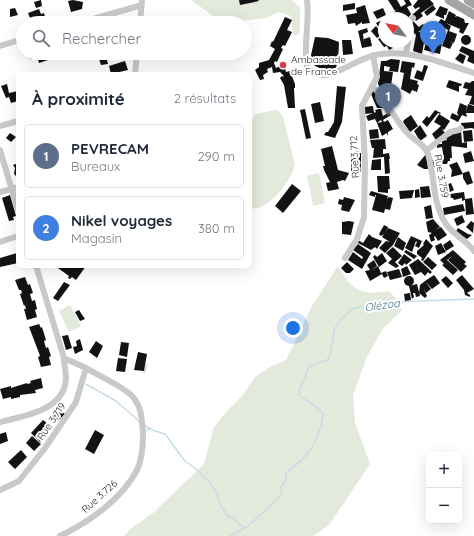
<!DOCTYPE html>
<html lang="fr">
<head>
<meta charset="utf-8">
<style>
  body { margin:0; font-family:Quicksand,sans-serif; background:#f2f2f3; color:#1f2937 }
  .controls { position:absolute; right:12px; bottom:12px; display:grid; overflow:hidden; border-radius:6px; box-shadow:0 4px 16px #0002 }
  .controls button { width:36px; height:36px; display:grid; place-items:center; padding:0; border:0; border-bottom:1px solid #e0e1e3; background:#fff; color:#1f2937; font:20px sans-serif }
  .compass { position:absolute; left:378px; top:12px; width:36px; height:36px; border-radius:50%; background:#fff; box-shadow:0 4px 16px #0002; rotate:302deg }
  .you { position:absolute; left:293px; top:328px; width:14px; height:14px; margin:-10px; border:3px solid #fff; border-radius:50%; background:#1a73e8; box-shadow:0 0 0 6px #1a73e833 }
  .badge { display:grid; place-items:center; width:26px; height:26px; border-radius:50%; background:#d53d49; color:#fff; font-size:13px; font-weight:700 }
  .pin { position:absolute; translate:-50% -33px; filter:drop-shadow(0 1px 2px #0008) }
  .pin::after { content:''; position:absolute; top:21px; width:14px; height:12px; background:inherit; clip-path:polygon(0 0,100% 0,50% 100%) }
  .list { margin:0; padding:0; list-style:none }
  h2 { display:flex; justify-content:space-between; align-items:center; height:52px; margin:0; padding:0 16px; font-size:17px }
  h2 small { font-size:13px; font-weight:400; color:#747a83 }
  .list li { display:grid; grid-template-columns:26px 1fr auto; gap:12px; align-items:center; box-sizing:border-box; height:64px; margin:0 8px 8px; padding:0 8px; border:1px solid #e0e1e3; border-radius:6px }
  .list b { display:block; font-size:15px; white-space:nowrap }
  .list p { margin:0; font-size:13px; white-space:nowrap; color:#747a83 }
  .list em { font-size:13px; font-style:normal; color:#747a83 }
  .icon { flex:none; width:22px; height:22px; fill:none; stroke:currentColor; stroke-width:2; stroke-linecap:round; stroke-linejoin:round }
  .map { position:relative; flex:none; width:474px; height:536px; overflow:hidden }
  .search { position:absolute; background:#fff; box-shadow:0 4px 16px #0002; left:16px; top:16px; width:236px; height:44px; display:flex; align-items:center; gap:10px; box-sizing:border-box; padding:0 14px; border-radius:22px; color:#747a83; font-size:15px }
  .panel { position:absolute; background:#fff; box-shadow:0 4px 16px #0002; left:16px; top:72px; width:236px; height:196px; border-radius:6px }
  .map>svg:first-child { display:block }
</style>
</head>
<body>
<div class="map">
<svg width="474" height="536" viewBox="0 0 474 536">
  <rect width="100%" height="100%" fill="#fff"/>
  <path fill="#e3e9db" d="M191 0H291L300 7V31L298 34 293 36 291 16 279 12 266 18 223 23Z
    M275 110 279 111 283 117 295 165C291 180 268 213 250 208V129L252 119 256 114Z
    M319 173 325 203 313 206 307 176Z
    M338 266C352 290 361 296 388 291L396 298 402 310 382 330 367 357 353 395 355 423 370 464 329 525 313 536H124L129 530 153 513 204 464 214 427 226 412 242 396 255 377 270 367 286 360 312 306Z
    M70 305 81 326 69 332 59 311Z"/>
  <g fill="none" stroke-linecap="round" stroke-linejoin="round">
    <path stroke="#c8dce7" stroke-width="1.5" d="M144 373 147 365
      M86 384 116 401 140 422
      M145 425 149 429 146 431
      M145 426 155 431 165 434 185 461 196 469 213 486 221 506 228 516 233 518 244 528
      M230 536 247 527 282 495 280 488 286 480V473C309 456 319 443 323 414L319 409 299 395V392L309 367 329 359 335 328 342 318 352 309 372 304 393 302 474 299"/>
  </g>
  <path fill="#131313" d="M41 0 42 6 36 8 34 2Z
    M73 0 83 2 82 9 71 12 68 1Z
    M239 0H258L259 1 240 5Z
    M388 0H397L401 7 406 4 404 0H409L412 5 407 7 411 14 408 18H395L392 14 398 9 395 11Z
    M418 0H430L434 4 421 13 423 16 416 21 412 15 420 8 419 7 415 9 413 6Z
    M355 3V9L343 11V5Z
    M365 5 370 23 362 24V22L356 26 355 23 348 24 346 15 357 13 356 8Z
    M433 5 436 9 427 16 424 12Z
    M440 6 448 9 446 15H444V19L435 15Z
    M15 8 18 15 10 17V9Z
    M383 8 386 15 377 19 373 12Z
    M39 9 41 14 44 13 45 17 32 23 28 13Z
    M449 11 456 15 455 17 457 16 464 19 465 23H469L463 34 459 32 460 29 446 23 451 26 449 31 457 34 454 43 449 41 453 43 450 49 442 46 448 30 437 24 441 19 445 21Z
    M285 17 292 20 287 30 292 32 285 46 283 45 281 48 283 49 277 62 275 61 274 63 276 68 280 66 282 61 285 62 287 65 285 68 286 72 290 71 295 84V88H294L295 108H288L284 85 280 78 282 76 284 77 283 75 280 72 273 73 272 67 267 69 268 72 263 75 264 79 260 80 255 70 259 67V63L269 60 275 49 270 46 272 41 273 42Z
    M384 19V26L379 28 376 23Z
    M413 21 419 27 423 24 426 28 418 32 430 33 428 39H429L433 30 438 31 437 35 441 36 442 42 440 54 424 50 426 43 424 42 422 54 413 51 416 35 414 33 412 34 408 31V25Z
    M376 26 379 30 384 26V33L377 38 371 31Z
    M367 28 368 32 363 34 364 42V39L370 37 372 46 362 48 358 31Z
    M461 40a5 5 0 1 1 10 0a5 5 0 1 1-10 0Z
    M384 36V42H390L393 48 389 50 387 46 384 47 378 39Z
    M315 37 328 38 339 42 338 63 335 69 324 70 315 66 312 62 311 55Z
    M342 40H351L353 54 343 55Z
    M462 46 474 51V64L467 61 469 56 459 51Z
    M31 53H41L42 55 30 59 29 55Z
    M105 53 108 64 101 65 99 59 103 58V54Z
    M460 53 466 56 463 64 455 59Z
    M47 56 48 60 39 63 38 59Z
    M391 59 400 60 398 72 389 71 390 67 384 66V71L393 72 391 86 383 93 378 84 381 61H386Z
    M125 61 128 70 111 74 109 66Z
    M402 61 415 63 414 68 412 67 410 79 418 81 417 84 419 85 417 92 412 90 410 94 401 89 404 73 400 72Z
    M424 65 428 66 423 81 414 78 417 70 422 72Z
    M449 80 462 84 461 86H459V92L446 87Z
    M472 81H474V105L469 104 472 96 465 95 468 89 463 88 465 82 470 83Z
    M7 84 9 93 18 91V101L11 103 9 97 6 98 1 86Z
    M393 85 400 91 392 102 384 96Z
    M337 86 346 87 342 122 335 138 324 135 326 132H328L334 122Z
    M374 90 379 100 381 99 385 108H377L371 94Z
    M320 102 324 121 315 123 311 104Z
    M460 103 467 106 466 112 468 104 474 106V113H466L467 117 462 115 458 122 450 118 452 113 459 116 457 113Z
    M373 106 374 113 365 114 364 107Z
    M305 109 311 138 306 139 300 110Z
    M379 109H381L383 116 390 112 391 115 383 120 384 122 388 120 393 129 388 132V136L387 133 382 136 377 123 382 122 381 120 377 123 375 119 368 121 366 116 376 112 375 110Z
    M435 110 441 113 440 114 438 113 427 127 422 122 427 116 429 118Z
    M439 114 450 121 444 130 442 129 445 133 436 140 432 134 441 126 434 122Z
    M411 115 418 126 410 132 403 122 404 120Z
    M474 122V129L472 128 462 129 461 123Z
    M420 125 427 136 420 141 414 131Z
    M378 129 379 138 370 139 369 130Z
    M472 130 473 141 464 142 463 131Z
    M461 131 462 143 467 142V148L451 146V141L452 158H450V161H448L447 164H441V166L433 167 432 160 444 159 442 147 437 148V144H442V141L447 140 446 138 452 135V133Z
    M10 133 16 137 11 142 6 138Z
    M385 139 386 149H383V154L389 153 390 159H389L390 173 385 174 384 157 373 158 374 148H372L370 140Z
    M332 146 338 170 349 173 345 181 343 180 337 182 339 189 328 191 326 183 330 182 324 170 323 166H325L321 149Z
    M471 151 474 161 465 163 463 154Z
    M361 153V172H351V154Z
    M426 154 428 169H424L417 165Z
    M381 159V170H371L372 160Z
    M457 162 463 174 451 177 452 170 449 165Z
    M18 163V176L17 177 14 174 15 168 13 165Z
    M469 171 473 183 467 185 463 178V173Z
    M377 176H389L390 189H388V193L378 192Z
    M451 183 454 190 442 196 440 187Z
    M292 184 301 191 283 213 275 206Z
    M429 186 431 197 421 198 420 187Z
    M419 189 420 197 415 198V190Z
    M414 190 412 198 400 199 399 191Z
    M371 191 388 196 387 199 389 197 393 198 390 210 385 209 384 213 372 210 376 195 381 196 375 195V197L369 195Z
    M464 192 465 199 472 198 474 214 466 215 465 200 462 201V198L454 200 453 198H451L450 194Z
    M10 195 16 216 13 217 14 220 9 221 2 198Z
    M344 197 355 200 349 212 341 210 342 205 338 204 339 199 343 200Z
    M463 204 465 211 444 215 443 208Z
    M431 205 433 218 426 219 424 207Z
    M462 215 465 222 457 226 454 219Z
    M433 219 440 227 435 230 441 227 447 235 438 241 435 236 434 237 435 240 431 242 429 235 432 233 428 232 426 222Z
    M349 221 354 222 351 235 342 234V222Z
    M471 221 474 223 473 233 466 227Z
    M384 225 388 227 386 232 388 228 400 233 393 245 385 253 379 248 386 241 390 242 382 237 384 234 381 236 379 234Z
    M458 228 468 234 472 235 467 239 455 233Z
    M369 234 372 237 382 241 377 249 375 247 371 250 356 242 358 240 363 243Z
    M411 236 422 241 419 248 415 246 417 242 416 241 412 252 405 248Z
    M398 237 406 243 403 251 394 246Z
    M426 239 433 246 423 261 421 260 422 258 417 254V251L424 245 423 244Z
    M450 240 454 246 446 251 443 245Z
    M441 243 446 252 438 255 435 246Z
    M358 244 371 253 362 269 348 260 353 252 362 259 363 257 353 250Z
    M393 247 402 256 395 262 399 266 396 268 388 263 392 259 386 253Z
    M406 250 417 256 414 259 404 252Z
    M453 250 466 262 464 264 467 266 461 272 448 260 452 256 447 260 458 270 453 275 442 265 444 264 440 260Z
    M17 253 18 263 0 267V258Z
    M382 253 387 261 379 267 373 257 375 255 377 257Z
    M404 254 412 260 406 265 405 263 402 266 398 263Z
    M428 257 437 265 432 270 423 262Z
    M418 259 432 272 430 274 428 272 425 276 421 272 415 275 409 265Z
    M374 260 377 266 371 270 378 266 381 273 386 271 388 276 384 278 382 274 370 281 365 271 370 270 367 265Z
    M347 262 354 269 350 273H346L341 268Z
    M55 266H86L76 280 72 277 70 279 68 278 69 276Z
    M407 266 411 274 403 277 401 269Z
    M399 269 402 277 390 280 387 272Z
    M434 275 440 283 432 289 425 281Z
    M462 275 474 289 467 293 470 295V297L465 295 464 290 456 280Z
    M446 276 453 283 448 288 441 280Z
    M404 281a5 5 0 1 1 10 0a5 5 0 1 1-10 0Z
    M25 277 28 285 30 284 33 293 30 294 32 301 35 300 37 309 35 310 37 317 27 320 24 309H26L25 305 24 306 20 294 22 293 21 290H19L15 280Z
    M425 281 431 289 426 293 423 287 427 296 425 298 419 293 420 285Z
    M64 282 70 285 58 301 53 298Z
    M417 284 420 296 416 297 415 293H413L414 297 412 299 409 286Z
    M410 293 411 300 405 301 404 294Z
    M79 310 85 319 80 321 75 312Z
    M39 324 41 328 42 327 46 340 44 341 46 348 48 347 51 356 49 357 51 365 41 367 38 357 40 356 39 353 29 327Z
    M68 335 72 348 66 350 62 336Z
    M80 339 83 350 75 354 73 347 77 346 76 341Z
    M96 341 103 346 97 358 89 352Z
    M121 342 129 343 127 357 119 355Z
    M138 352 147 354 144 371 134 370Z
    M118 358 127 359 125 372 116 371Z
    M41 378 43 388 35 390 36 393 20 395V397L11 399V397L3 399 0 389 11 386V388L27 383V384L31 383 30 381Z
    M60 406 64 411 63 412 65 414 56 423 51 419Z
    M43 420 53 428 40 442 31 433Z
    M95 430 104 435 94 454 85 449Z
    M6 432 8 441 0 444V434Z
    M32 436 41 444 34 451 26 443Z
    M21 450 27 457 15 469 8 462Z"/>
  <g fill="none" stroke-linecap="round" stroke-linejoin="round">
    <path stroke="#c9c9c9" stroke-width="6" d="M307 0C310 22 303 45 307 66 312 71 319 77 326 75 340 73 358 59 375 55 408 48 442 63 474 73
      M79 23 142 5
      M140 23 142 0
      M408 23 413 18
      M0 46 23 39
      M406 54 408 42
      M135 74 137 53
      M372 86C388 100 394 120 409 135 415 140 426 146 428 154 435 176 432 198 443 219 450 234 465 238 474 251
      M0 126 18 121
      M0 150 18 210
      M427 150 450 132 459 130 461 128
      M0 192 18 187
      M0 242 18 236
      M345 258 357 239 364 217 365 163 362 106 377 77 373 55
      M0 422C23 416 64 411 66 379 66 372 64 365 64 358
      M0 490 19 481 45 448 76 402 86 368 64 358 36 266
      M60 536C89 522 122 499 137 470 142 460 143 445 143 434 142 420 142 408 133 397 126 388 97 375 86 368"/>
    <path stroke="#a4a4a4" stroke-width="9" d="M449 0 474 15
      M468 0 474 4"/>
  </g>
  <circle fill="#d53d49" stroke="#fff" stroke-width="1.5" cx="283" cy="65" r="4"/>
  <g text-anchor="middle" stroke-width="4" stroke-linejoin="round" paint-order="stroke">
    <g font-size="10" fill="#2c2c2c" stroke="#fff" text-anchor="start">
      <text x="291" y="63">Ambassade<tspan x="291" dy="12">de France</tspan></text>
    </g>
    <g font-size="10" fill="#2c2c2c" stroke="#fff">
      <text transform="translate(354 157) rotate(-93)" y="4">Rue 3.712</text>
      <text transform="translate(442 176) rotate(80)" y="4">Rue 3.759</text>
      <text transform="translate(51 421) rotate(-56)" y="4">Rue 3.719</text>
      <text transform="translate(99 496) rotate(-42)" y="4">Rue 3.726</text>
    </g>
    <g font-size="11" font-style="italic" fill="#426d87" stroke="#fff">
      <text transform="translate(382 305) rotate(-8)" y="4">Olézoa</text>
    </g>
  </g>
</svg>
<div class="controls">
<button>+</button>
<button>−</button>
</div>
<svg class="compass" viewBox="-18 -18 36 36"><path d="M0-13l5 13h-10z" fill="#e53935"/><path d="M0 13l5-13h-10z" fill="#747a83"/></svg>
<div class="you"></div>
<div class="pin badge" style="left:388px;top:116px;background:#5c6f8a">1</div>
<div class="pin badge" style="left:433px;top:54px;background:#3f7fe0">2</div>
<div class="search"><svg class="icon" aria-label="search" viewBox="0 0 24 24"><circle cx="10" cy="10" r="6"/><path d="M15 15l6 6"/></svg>Rechercher</div>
<section class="panel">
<h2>À proximité<small>2 résultats</small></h2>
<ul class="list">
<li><span class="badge" style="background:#5c6f8a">1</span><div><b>PEVRECAM</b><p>Bureaux</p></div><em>290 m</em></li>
<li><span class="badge" style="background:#3f7fe0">2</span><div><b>Nikel voyages</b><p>Magasin</p></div><em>380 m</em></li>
</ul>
</section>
</div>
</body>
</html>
